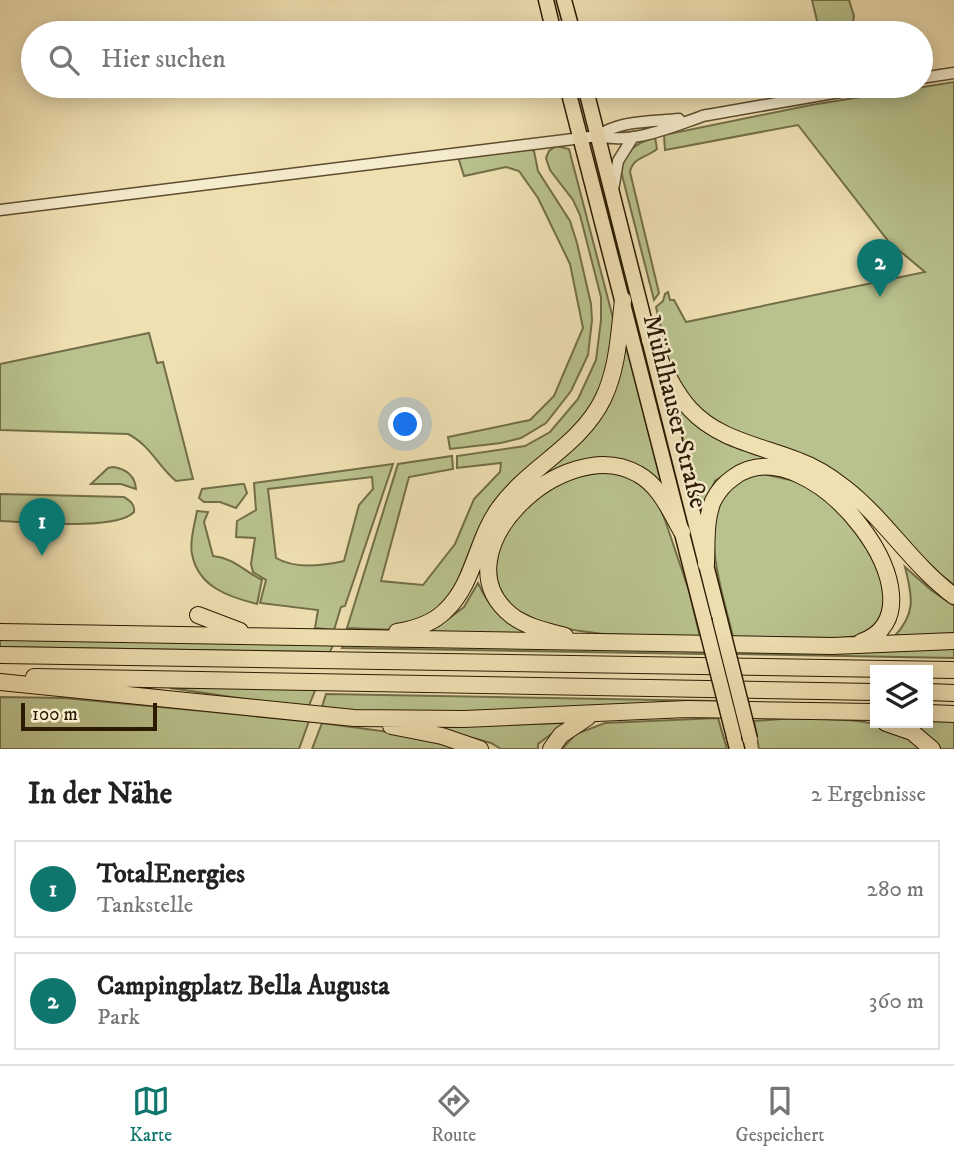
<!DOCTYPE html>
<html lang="de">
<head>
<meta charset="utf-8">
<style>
  body { margin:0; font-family:"IM FELL DW Pica",serif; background:#f2f2f2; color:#222 }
  .controls { position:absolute; right:21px; bottom:21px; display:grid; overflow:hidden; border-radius:0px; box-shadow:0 4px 18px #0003 }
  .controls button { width:63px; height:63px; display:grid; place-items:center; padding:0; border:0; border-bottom:2px solid #e0e0e0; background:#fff; color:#222; font:35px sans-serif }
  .scale { position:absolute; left:21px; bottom:18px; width:136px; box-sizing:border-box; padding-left:7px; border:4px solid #2c1a01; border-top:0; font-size:19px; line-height:24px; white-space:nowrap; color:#2c1a01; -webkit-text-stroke:5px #f5ebcd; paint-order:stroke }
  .you { position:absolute; left:406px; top:425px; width:24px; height:24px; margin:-18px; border:5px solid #fff; border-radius:50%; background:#1a73e8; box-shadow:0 0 0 10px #1a73e833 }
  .badge { display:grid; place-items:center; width:46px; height:46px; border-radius:50%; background:#0f766e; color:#fff; font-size:23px; font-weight:700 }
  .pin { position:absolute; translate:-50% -58px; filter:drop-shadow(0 2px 4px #0008) }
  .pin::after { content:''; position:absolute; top:37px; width:24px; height:21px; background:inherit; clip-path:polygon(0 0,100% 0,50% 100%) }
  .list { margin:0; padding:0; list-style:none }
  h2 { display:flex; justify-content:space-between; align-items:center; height:91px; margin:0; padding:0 28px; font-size:30px }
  h2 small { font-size:23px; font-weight:400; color:#767676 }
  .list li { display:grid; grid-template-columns:46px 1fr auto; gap:21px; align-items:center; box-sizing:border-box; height:98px; margin:0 14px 14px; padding:0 14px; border:2px solid #e0e0e0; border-radius:0px }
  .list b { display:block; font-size:26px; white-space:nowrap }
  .list p { margin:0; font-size:23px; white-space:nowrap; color:#767676 }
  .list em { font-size:23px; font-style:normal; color:#767676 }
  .icon { flex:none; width:38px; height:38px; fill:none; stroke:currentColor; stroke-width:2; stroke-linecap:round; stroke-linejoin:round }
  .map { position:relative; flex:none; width:954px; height:749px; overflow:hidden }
  .search { position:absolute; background:#fff; box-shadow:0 4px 18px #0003; left:21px; right:21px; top:21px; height:77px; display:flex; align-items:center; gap:18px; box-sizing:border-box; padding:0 24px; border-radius:38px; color:#767676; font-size:26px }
  .sheet { height:315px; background:#fff }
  nav { display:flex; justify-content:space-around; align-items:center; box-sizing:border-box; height:98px; border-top:2px solid #e0e0e0; background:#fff; font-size:19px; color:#767676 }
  nav a { display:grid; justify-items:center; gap:4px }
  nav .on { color:#0f766e }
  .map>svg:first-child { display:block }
</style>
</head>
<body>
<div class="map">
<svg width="954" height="749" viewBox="0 0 954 749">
  <rect width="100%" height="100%" fill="#efe0b2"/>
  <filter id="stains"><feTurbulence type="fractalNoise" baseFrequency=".00286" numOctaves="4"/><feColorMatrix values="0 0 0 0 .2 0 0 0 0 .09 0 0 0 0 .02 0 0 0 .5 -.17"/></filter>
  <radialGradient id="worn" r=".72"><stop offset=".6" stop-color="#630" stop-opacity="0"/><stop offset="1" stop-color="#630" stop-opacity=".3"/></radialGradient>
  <path fill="#b9c28d" stroke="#726e47" stroke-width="2" fill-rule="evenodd" d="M812 0H849L854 16 851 33H820Z
    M954 82V585L926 563 876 508 722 426 695 404 684 390 669 362 656 307 663 301 665 294 668 292 670 300H674L686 322 925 272 889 242 798 125 665 150 664 135 811 105Z
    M655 137 657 149C646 158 633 157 630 172L659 293 654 300 621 171C624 150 637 143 655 137Z
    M556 146 569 149 614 322 604 384 582 421 506 490 477 532 452 595 430 618 396 630 347 628 398 464 452 456 453 469 409 477 381 581 423 585 455 544 474 499 500 472 501 463 457 468V456L525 446 550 432 578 399 596 360 601 320V297L580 215 573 200 550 170 546 158 549 151Z
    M524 147 534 151 538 171 570 221 577 243 591 304 592 320 588 355 571 391 546 423 521 438 501 443 450 449 448 437 530 420 554 396 583 328 570 264 538 198 519 171 506 167 464 176 458 157Z
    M149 333 157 363 163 362 193 479 176 481C158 466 150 445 128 434L0 430V364Z
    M626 342 668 498C661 490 655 479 647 472 618 447 560 469 531 484L607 405 618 382Z
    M671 393 771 457 739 465 715 481 702 512Z
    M393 464 345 606 341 607 334 630 315 628 318 610 260 603 266 580 253 572 251 564 255 538 236 537 237 521 256 510 254 483ZM372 477 373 489 359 505 344 561C322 566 295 569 276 558L268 489Z
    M113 467C126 469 135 476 136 489L121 484H91L108 468Z
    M603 472 625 474 653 491 665 520 689 591 700 637 603 634 551 627 508 606 500 594 494 568 497 544 521 509 565 479Z
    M759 473 813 485 867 536 893 609 866 635 841 638 733 637C724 597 696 521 730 488 736 481 751 477 759 473Z
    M242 484H244L247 493 236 508 220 502H204L199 498 202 489Z
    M0 494 124 497C130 501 135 504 134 512 116 531 28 522 0 521Z
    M197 511 208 512 204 522 213 556C234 558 244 571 262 580L257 604C229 597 198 587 192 554 189 541 195 524 197 511Z
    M905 567 931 590 954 606V635L893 638C916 614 913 598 905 567Z
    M478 583C490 609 502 621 530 631V636L423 635 439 626 464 607Z
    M0 639 333 645 330 652 0 647Z
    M345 641 703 649 704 654 342 648Z
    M954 644V658L737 654 736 650Z
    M170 688H316L308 708Z
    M326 694 716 701V705L511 716 321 710Z
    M0 697 64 698 309 721 299 749H0Z
    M718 718 727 749H562L576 734 605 723Z
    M793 718C827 720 871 717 903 733 910 737 918 744 925 749H759L754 721Z
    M928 718H954V749H937L904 723H928Z
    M322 723 396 733 462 749H312Z
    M566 723 538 744V749H501L491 743 432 727Z"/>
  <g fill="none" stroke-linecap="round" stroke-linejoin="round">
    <g stroke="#5d4c2d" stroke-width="13">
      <path id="minor" d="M921 78 954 73
        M702 116 874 86
        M598 136C619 120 653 122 679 119
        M613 190 618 161 633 137
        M0 210 598 136C633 145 673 126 706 115"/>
    </g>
    <g stroke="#2c1a01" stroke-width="17">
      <path id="major" d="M546 0 554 33
        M564 0 573 33
        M567 86 704 619
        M585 86 720 620
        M734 737 737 749"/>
    </g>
    <g stroke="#2c1a01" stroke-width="18">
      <path id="highway" d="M650 340C662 363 672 389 690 409 718 440 762 446 799 461 816 467 831 477 845 488 886 520 912 565 954 596
        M706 564C707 543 705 520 713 501 718 491 725 483 734 477 810 421 954 610 861 642
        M198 615 240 631
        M0 632 832 646 954 641
        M397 632C415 629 432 624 445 611 475 583 476 539 500 507 530 466 580 446 603 399 618 368 619 333 623 300
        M565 636C547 631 526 627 511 615 436 554 564 431 638 474 660 486 670 511 682 532
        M0 655 954 670
        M34 677 875 692
        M0 682 354 718 464 719 687 709 875 712
        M928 692 954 693
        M928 713 954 714
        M886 723 912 732 932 749
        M391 726 442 736 480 749
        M551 749 561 735 588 717"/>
    </g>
    <use href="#minor" stroke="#f5ebcd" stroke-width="10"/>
    <use href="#major" stroke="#efe0b2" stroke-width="14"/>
    <use href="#highway" stroke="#efe0b2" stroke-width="16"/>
    <g stroke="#2c1a01" stroke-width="17" stroke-linecap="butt">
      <path id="major-bridge" d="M704 619 734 737
        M720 620 750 739"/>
    </g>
    <use href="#major-bridge" stroke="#efe0b2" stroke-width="14"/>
  </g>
  <g text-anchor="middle" stroke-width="5" stroke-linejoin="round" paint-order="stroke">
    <g font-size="26" fill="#2c1a01" stroke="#f5ebcd">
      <text transform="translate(676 411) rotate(76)" y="9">Mühlhauser Straße</text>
    </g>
  </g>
  <rect width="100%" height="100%" filter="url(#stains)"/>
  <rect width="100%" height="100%" fill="url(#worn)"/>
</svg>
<div class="controls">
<button><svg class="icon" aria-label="layers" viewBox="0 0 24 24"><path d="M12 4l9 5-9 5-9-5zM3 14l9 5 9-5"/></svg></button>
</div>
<div class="scale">100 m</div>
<div class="you"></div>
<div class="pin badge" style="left:42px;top:556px">1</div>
<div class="pin badge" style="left:880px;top:297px">2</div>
<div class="search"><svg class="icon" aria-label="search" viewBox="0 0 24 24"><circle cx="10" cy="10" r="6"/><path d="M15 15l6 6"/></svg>Hier suchen</div>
</div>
<section class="sheet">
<h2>In der Nähe<small>2 Ergebnisse</small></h2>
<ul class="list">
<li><span class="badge">1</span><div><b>TotalEnergies</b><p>Tankstelle</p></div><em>280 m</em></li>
<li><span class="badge">2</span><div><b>Campingplatz Bella Augusta</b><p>Park</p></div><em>360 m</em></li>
</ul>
</section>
<nav>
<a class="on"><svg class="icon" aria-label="map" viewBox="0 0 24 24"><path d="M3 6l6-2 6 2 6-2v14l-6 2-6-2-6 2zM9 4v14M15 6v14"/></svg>Karte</a>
<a><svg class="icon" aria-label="directions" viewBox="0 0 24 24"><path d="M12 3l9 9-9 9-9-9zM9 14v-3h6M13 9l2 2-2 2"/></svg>Route</a>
<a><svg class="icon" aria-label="saved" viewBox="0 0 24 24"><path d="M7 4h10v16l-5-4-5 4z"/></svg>Gespeichert</a>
</nav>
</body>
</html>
